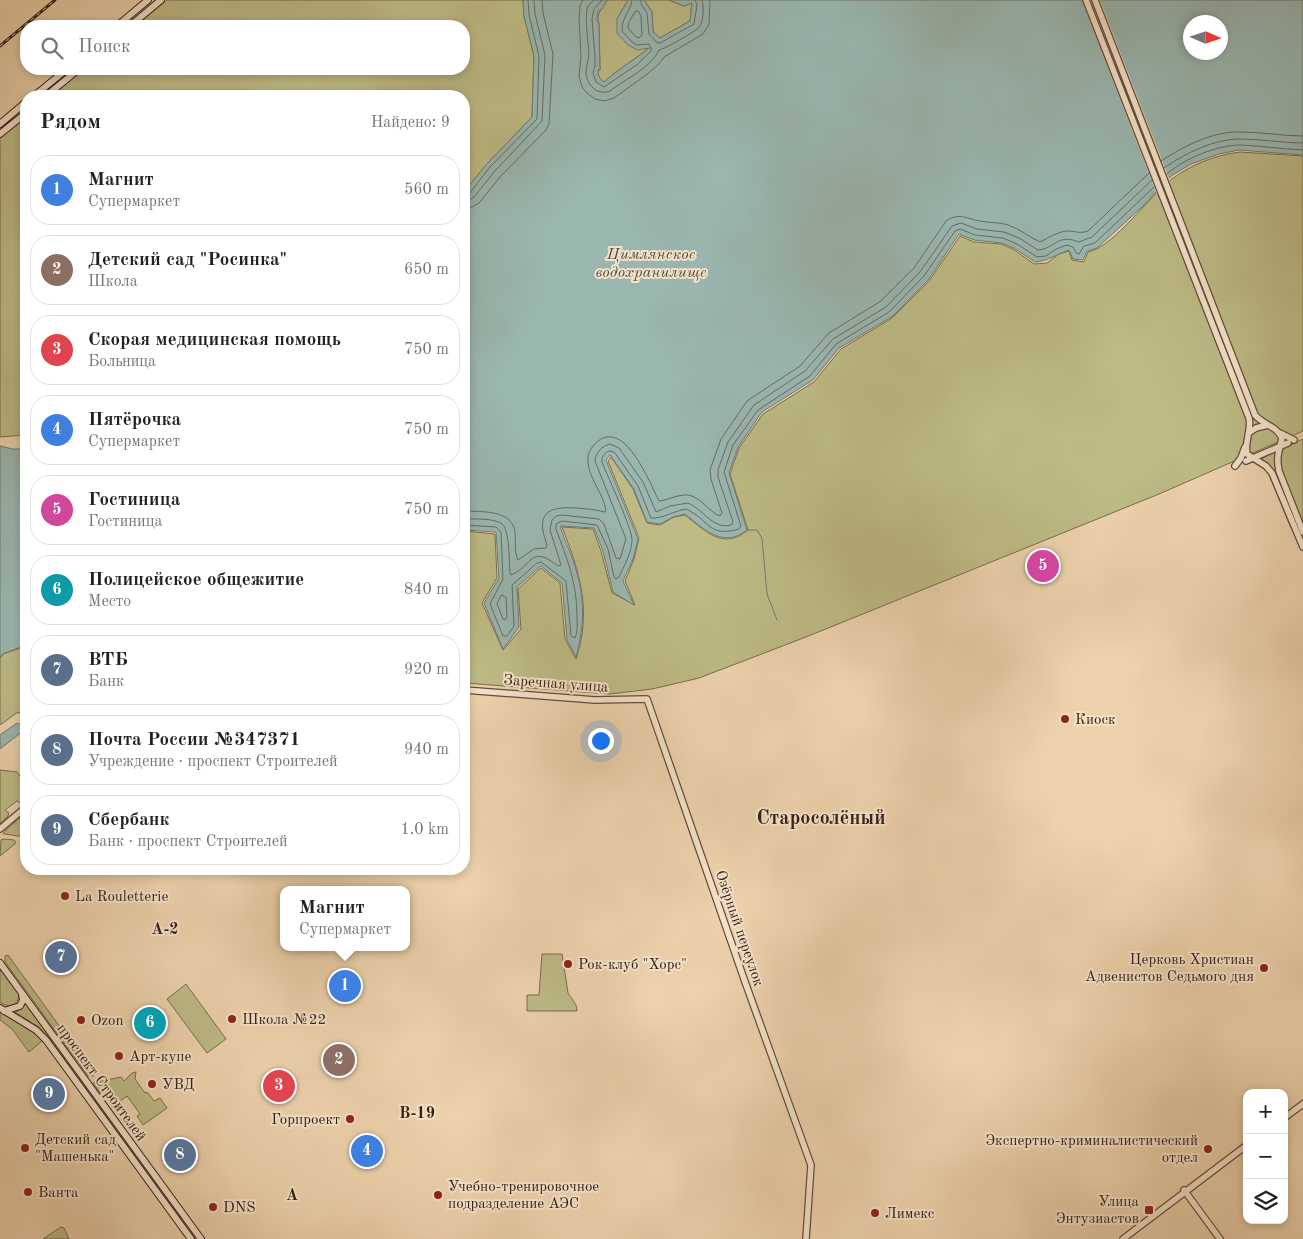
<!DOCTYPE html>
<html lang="ru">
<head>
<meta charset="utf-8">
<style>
  body { margin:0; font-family:"Old Standard TT",serif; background:#f2f2f2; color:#202124 }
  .controls { position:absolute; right:15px; bottom:15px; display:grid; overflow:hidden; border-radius:10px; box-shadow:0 2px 8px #0003 }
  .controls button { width:45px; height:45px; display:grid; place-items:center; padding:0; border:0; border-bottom:1px solid #e0e0e0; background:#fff; color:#202124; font:25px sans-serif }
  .compass { position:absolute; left:1183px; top:15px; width:45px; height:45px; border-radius:50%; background:#fff; box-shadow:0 2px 8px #0003; rotate:93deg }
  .you { position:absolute; left:600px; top:740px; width:18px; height:18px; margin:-12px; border:4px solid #fff; border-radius:50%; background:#1a73e8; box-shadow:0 0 0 8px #1a73e833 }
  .badge { display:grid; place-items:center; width:32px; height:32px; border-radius:50%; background:#8f2418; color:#fff; font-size:16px; font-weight:700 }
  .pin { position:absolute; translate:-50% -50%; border:2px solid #fff; box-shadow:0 1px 5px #0006 }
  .popup { position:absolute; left:280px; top:886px; width:130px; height:65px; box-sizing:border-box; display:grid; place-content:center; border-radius:10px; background:#fff; filter:drop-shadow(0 1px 4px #0005); font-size:16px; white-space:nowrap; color:#757577 }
  .popup b { font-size:19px; color:#202124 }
  .popup::after { content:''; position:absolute; left:50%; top:100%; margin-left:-10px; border:10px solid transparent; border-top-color:#fff }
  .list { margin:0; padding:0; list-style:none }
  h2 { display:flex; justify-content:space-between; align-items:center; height:65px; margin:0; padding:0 20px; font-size:21px }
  h2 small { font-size:16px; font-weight:400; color:#757577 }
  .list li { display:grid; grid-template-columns:32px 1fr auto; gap:15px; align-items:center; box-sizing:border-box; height:70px; margin:0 10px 10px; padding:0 10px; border:1px solid #e0e0e0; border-radius:20px }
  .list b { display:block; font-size:19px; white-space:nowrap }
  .list p { margin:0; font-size:16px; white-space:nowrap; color:#757577 }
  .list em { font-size:16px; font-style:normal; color:#757577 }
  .icon { flex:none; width:28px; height:28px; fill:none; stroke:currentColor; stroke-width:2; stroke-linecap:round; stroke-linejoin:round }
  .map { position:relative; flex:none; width:1303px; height:1239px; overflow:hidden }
  .search { position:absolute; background:#fff; box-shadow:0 2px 8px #0003; left:20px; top:20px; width:450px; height:55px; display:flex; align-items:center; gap:12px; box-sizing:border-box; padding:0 18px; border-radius:20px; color:#757577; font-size:19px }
  .panel { position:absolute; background:#fff; box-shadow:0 2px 8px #0003; left:20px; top:90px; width:450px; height:785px; border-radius:20px }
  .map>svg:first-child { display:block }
</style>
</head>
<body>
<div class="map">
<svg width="1303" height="1239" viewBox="0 0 1303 1239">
  <rect width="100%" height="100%" fill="#ecd1ab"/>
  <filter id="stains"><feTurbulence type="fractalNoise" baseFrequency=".004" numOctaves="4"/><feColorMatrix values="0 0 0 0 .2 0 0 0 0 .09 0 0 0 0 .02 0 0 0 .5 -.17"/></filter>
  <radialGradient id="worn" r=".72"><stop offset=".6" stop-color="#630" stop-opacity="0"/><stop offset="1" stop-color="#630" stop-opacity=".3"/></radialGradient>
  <path fill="#bdba85" stroke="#796d4e" d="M167 0H523L524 16 534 56 532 117 486 165 464 192V96H50L84 69H464V26H135Z
    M607 0H628L617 19 650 47C636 59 618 69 604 82 600 79 597 75 598 70H600L599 24C595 13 603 9 607 0Z
    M644 0H669L684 6 692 3 690 21 660 38 653 32 652 12Z
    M26 116V435L0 437V137Z
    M1240 152 1303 156V431L1159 494 806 637 699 678 652 689 610 694 464 683V531L495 534 497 578 482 603 503 650 521 629 518 589 541 568 560 583 565 639 576 659C592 611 580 573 562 527L593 529 601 551 612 593 635 605 625 581 634 559 639 538 608 461 611 457 633 489 647 523 660 525 674 517 685 515C705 531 724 551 748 530L730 474 739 448 763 414 814 382 841 349 892 318 929 281 960 236 974 242 1001 244 1013 249 1034 264 1047 263 1059 254 1069 251 1072 260 1084 262 1088 252C1114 247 1150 195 1172 179 1192 164 1216 155 1240 152Z
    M1303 439V523L1291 528 1262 458Z
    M26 646V720L18 712 0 725V658L3 654Z
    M0 770 17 772 26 785V801L22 804 17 801 5 810 9 813 8 816 0 824Z
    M26 812V837L4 834 3 833Z
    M4 839 14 840 16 843 0 856 1 840Z
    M542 954H562L568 993 576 1005 577 1011H527V995H539Z
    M8 955 94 1074V1076H88L5 962V956Z
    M0 969 19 994 18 1000 13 1006 5 1005 0 1002Z
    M186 984 226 1039 207 1053 167 999Z
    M25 1002 49 1034 47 1036 40 1028 15 1012 21 1009Z
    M0 1011 34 1031 43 1040 29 1052 12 1029 0 1020Z
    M136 1072 135 1079 145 1093 147 1092 154 1101 160 1098 167 1108 143 1125 137 1116 140 1114 127 1096 115 1105 113 1102 114 1101 111 1096 108 1098 103 1091 100 1093 93 1083 121 1077 124 1081 132 1073Z
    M61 1227 64 1228 69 1239H43Z"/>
  <path fill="#99b6af" stroke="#717a72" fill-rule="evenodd" d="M523 0H607L602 9 598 11 597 20 599 24 600 70H598C597 75 600 79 604 82 618 69 635 60 649 48L637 50 628 45 617 33V19L628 0H644L652 12 653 32 660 38 690 21 692 3 684 6 669 0H1303V155L1239 150 1219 154 1191 164 1171 176 1142 207 1097 248 1087 251 1083 260 1073 259 1069 250C1056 254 1049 261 1035 262L1014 248 1002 243 974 240 959 234 928 280 893 316 839 348 813 380 762 412 738 447 729 473 747 530C723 549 704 529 685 514L673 517 660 524 647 522 634 489 610 455 606 460 638 539 633 559 623 581 634 605 613 592 603 551 594 528 560 526C565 542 573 557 577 573 585 603 584 627 576 657L567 640 562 583 541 566 517 587 519 627 503 649 484 603 499 578 496 532 464 530V192L486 165 532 117 534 56 524 16ZM1190 22H1220V52H1190Z
    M0 446 13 449H26V645L3 654 0 657Z
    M17 723 21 725 23 731 0 749V735Z"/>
  <path fill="#ecd1ab" d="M1082 0H1100L1170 181 1157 195Z"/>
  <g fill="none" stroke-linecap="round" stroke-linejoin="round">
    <path stroke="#676b63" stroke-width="1" d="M583 0 580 6 579 18 581 57 579 76 582 87 587 93 595 99 604 101 614 98 646 75 659 64 664 57 703 34 709 24 710 0
      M594 0C591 3 588 5 587 9 585 20 588 41 589 53 589 60 586 66 586 73 587 85 597 96 610 91 625 79 651 68 659 50 664 49 697 31 699 27 704 21 704 7 702 0
      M602 0 594 9 592 19 595 56V66L593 73 596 82 604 87 638 64 651 51V48L649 44 637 45 631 41 622 31C622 16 630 13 632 0
      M641 0V4L647 13 649 34 656 42 660 43 694 24 697 5 695 0
      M636 11H638L641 16 642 35 639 38 635 36 628 28 629 22Z
      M1161 161C1184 146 1213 131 1241 132 1262 132 1282 136 1303 136
      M1164 168C1186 153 1214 139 1240 139 1261 139 1282 143 1303 143
      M1167 174C1185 158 1217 145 1241 145 1262 146 1282 149 1303 150
      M464 195 470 193 489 168 537 119 539 56 529 15 528 0
      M464 201 469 200 474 197 494 172 542 121 545 55 535 14 534 0
      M464 208 472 207 479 203 500 177 546 130 549 124 553 54 543 13 542 0
      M464 511C481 512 512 509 515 532 516 541 514 552 518 560L534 549 546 548 547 545C536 515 545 506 576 508 586 509 595 509 604 512L606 511C604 494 588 478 588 461 587 453 592 446 598 441 626 420 650 484 659 501 667 500 675 496 683 495 699 493 707 511 720 516L722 513 711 479 710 470 721 439 747 401 800 366 829 333 881 301 914 268 946 221C959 212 967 219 980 221 989 223 1000 222 1008 225 1020 229 1029 237 1040 242 1048 238 1057 232 1067 231 1076 231 1079 234 1088 231L1149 173
      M464 519C472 519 496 518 502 524 510 530 509 563 510 573L511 575C534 565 530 544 558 566L561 565 550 530 552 520 556 516 562 515 599 519 604 524 616 558 620 559 626 539 595 461C596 452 602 446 610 444L619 448 643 482 656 512 670 506 688 503C703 509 713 530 731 525L733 522 718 477V470L728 442 754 405 805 371 833 339 886 307 920 272 952 226 961 223 977 229 1004 232 1019 238 1038 250C1055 249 1057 233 1079 242L1092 237 1152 180
      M464 525 496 527 501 532 503 579 490 604 503 636H507L514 626 512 585 537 563 541 562 566 581 571 636 575 638C578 631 577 623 577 615 577 584 567 558 556 529V524L562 521 597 525 608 549 614 577 616 579 619 577C624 566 631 554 632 541 633 529 607 476 602 462 601 456 606 451 611 451L615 453 638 486 651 518C662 519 674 511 686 509 710 520 708 538 739 529L741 526 724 472 733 445 758 410 810 376 836 344 889 312 924 276 955 231 960 229 975 235 1003 238 1017 244 1037 257 1046 256 1056 249 1067 245 1073 247 1076 253 1079 254 1084 246 1095 243 1154 187
      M502 595 506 597 507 617 505 620 503 619 497 604Z"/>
    <path stroke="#717a72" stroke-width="1" d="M747 530H757L762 538 767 594 777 620"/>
    <g stroke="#634c3c" stroke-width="8">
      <path id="tertiary" d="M1086 0 1249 418C1252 431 1244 441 1247 454L1266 466 1272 473 1303 547
        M1095 0 1255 415C1263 425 1277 426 1282 438 1279 453 1276 455 1279 471L1303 532
        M1250 432 1256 428 1268 425
        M1280 433 1294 440
        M1246 461 1288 443
        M1235 466 1241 458 1245 447
        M464 690 595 700 647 699 744 979 811 1165 806 1239
        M0 829 26 807
        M1284 1118 1303 1104
        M1184 1190 1220 1239
        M1123 1239 1247 1145"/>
    </g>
    <g stroke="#352017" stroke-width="8">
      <path id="secondary" d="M117 26 148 0
        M130 26 161 0
        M34 96 67 69
        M46 96 79 69
        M0 124 26 102
        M0 134 26 113
        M0 963 201 1239
        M0 1008 36 1030 46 1040 191 1239
        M4 1011 20 1006 23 1000 22 994"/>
    </g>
    <use href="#tertiary" stroke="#f3e1c8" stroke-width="5.5"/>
    <use href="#secondary" stroke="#f3e1c8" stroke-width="6"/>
    <g stroke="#352017" stroke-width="3">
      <path id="rail" d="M0 46 55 0"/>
    </g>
    <use href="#rail" stroke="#f3e1c8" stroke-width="1" stroke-dasharray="4" stroke-linecap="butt"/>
  </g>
  <g fill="#8f2418" stroke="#f3e1c8" stroke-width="2">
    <circle cx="1065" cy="719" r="5"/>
    <circle cx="65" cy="896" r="5"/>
    <circle cx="568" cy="964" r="5"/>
    <circle cx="1264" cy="968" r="5"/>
    <circle cx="232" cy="1019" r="5"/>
    <circle cx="81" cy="1020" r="5"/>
    <circle cx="119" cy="1056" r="5"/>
    <circle cx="152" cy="1084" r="5"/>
    <circle cx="350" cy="1119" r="5"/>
    <circle cx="25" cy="1148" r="5"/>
    <circle cx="1208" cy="1149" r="5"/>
    <circle cx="28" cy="1192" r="5"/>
    <circle cx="438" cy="1195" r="5"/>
    <circle cx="213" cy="1207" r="5"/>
    <rect x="1144" y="1205" width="10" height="10" rx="2.5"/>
    <circle cx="875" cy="1213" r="5"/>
  </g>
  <g text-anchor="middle" stroke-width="4" stroke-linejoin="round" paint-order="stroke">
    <g font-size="15" fill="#352017" stroke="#f3e1c8">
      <text transform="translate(556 683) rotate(4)" y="5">Заречная улица</text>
      <text transform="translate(740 928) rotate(71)" y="5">Озёрный переулок</text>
      <text transform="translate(102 1082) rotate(54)" y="5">проспект Строителей</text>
    </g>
    <g font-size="15" fill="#352017" stroke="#f3e1c8" text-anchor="start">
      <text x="1075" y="724">Киоск</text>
      <text x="75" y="901">La Rouletterie</text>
      <text x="1254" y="964" text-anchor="end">Церковь Христиан<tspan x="1254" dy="17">Адвенистов Седьмого дня</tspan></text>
      <text x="578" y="969">Рок-клуб "Хорс"</text>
      <text x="242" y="1024">Школа №22</text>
      <text x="91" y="1025">Ozon</text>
      <text x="129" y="1061">Арт-купе</text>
      <text x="162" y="1089">УВД</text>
      <text x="340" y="1124" text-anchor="end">Горпроект</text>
      <text x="35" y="1144">Детский сад<tspan x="35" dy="17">"Машенька"</tspan></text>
      <text x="1198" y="1145" text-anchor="end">Экспертно-криминалистический<tspan x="1198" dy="17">отдел</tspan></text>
      <text x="448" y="1191">Учебно-тренировочное<tspan x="448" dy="17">подразделение АЭС</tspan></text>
      <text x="38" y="1197">Ванта</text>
      <text x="1139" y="1206" text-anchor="end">Улица<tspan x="1139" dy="17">Энтузиастов</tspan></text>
      <text x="223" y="1212">DNS</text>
      <text x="885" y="1218">Лимекс</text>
    </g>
    <g font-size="16" font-style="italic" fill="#534d45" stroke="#f3e1c8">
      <text x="651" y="259">Цимлянское<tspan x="651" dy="18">водохранилище</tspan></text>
    </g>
    <g font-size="16" font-weight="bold" fill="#352017" stroke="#f3e1c8">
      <text x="165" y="934">А-2</text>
      <text x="417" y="1118">В-19</text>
      <text x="292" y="1200">А</text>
    </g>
    <g font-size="20" font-weight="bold" fill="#352017" stroke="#f3e1c8">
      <text x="821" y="824">Староcолёный</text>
    </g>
  </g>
  <rect width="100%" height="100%" filter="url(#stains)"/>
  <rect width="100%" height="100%" fill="url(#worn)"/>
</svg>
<div class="controls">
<button>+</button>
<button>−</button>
<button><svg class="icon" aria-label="layers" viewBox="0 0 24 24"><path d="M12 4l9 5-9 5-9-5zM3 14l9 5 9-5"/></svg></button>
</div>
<svg class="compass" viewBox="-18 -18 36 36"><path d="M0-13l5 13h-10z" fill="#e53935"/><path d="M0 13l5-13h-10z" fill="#757577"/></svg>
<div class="you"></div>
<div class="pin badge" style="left:345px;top:986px;background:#3f7fe0">1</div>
<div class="popup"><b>Магнит</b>Супермаркет</div>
<div class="pin badge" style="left:339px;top:1060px;background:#8d6e63">2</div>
<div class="pin badge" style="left:279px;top:1086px;background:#e0444e">3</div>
<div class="pin badge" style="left:367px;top:1151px;background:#3f7fe0">4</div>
<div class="pin badge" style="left:1043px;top:566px;background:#d1479c">5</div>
<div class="pin badge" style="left:150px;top:1023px;background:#0f9aa8">6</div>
<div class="pin badge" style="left:61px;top:957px;background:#5c6f8a">7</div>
<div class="pin badge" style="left:180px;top:1155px;background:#5c6f8a">8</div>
<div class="pin badge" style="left:49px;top:1094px;background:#5c6f8a">9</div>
<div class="search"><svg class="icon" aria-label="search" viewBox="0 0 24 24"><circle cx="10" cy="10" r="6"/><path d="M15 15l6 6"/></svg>Поиск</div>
<section class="panel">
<h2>Рядом<small>Найдено: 9</small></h2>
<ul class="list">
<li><span class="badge" style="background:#3f7fe0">1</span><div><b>Магнит</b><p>Супермаркет</p></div><em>560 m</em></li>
<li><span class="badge" style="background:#8d6e63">2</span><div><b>Детский сад &quot;Росинка&quot;</b><p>Школа</p></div><em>650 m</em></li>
<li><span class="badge" style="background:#e0444e">3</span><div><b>Скорая медицинская помощь</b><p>Больница</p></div><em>750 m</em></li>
<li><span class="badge" style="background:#3f7fe0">4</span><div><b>Пятёрочка</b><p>Супермаркет</p></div><em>750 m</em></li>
<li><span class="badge" style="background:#d1479c">5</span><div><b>Гостиница</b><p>Гостиница</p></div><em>750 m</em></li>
<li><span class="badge" style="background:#0f9aa8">6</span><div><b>Полицейское общежитие</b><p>Место</p></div><em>840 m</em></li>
<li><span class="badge" style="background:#5c6f8a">7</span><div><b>ВТБ</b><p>Банк</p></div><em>920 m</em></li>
<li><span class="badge" style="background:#5c6f8a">8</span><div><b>Почта России №347371</b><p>Учреждение · проспект Строителей</p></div><em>940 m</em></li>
<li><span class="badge" style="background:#5c6f8a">9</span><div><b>Сбербанк</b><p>Банк · проспект Строителей</p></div><em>1.0 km</em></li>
</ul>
</section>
</div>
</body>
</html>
